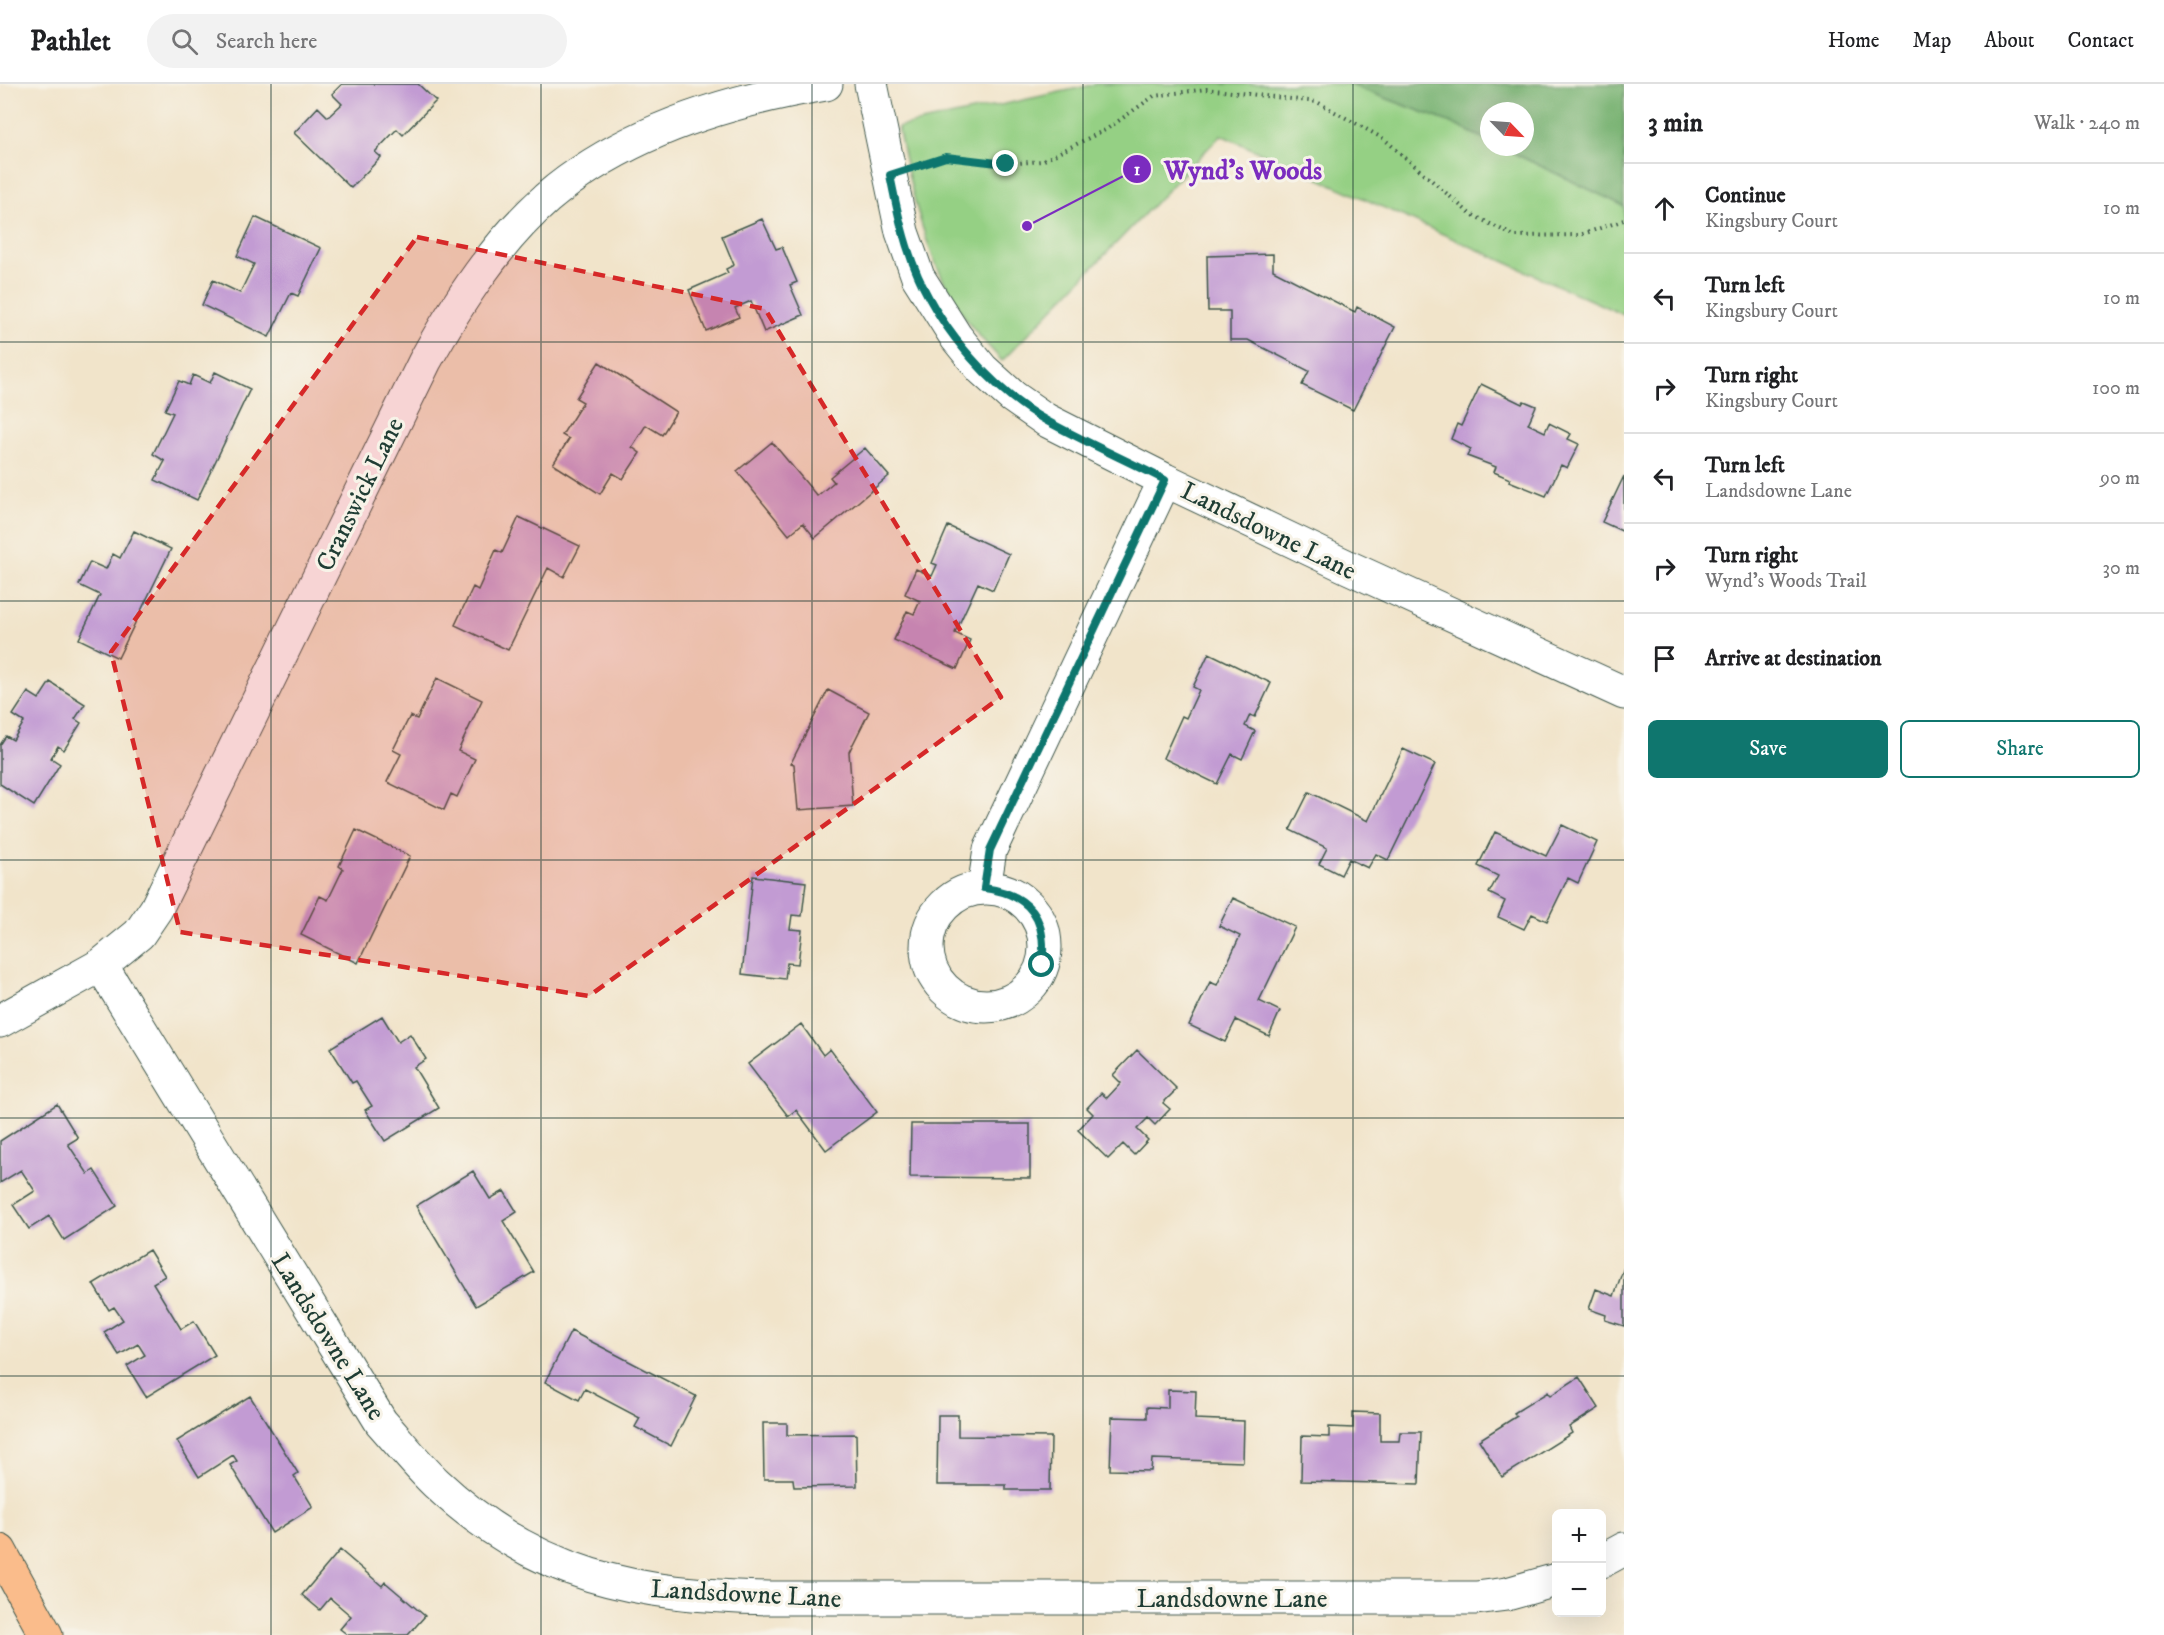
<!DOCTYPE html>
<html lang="en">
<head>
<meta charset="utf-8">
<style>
  body { margin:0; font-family:"IM FELL DW Pica",serif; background:#f2f2f2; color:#202124 }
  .controls { position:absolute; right:18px; bottom:18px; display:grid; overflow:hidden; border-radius:9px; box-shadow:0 6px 24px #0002 }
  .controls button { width:54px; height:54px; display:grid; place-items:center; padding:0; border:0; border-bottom:2px solid #e0e0e0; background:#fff; color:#202124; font:30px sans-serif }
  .compass { position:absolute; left:1480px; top:18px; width:54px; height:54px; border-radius:50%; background:#fff; box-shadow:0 6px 24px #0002; rotate:115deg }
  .stop { position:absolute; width:18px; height:18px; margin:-14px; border:4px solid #0f766e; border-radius:50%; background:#fff }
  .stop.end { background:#0f766e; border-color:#fff; box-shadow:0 2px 6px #0008 }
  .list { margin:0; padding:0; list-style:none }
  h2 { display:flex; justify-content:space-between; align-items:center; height:78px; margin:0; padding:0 24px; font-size:26px }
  h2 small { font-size:20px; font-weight:400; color:#757577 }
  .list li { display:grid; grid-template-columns:39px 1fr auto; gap:18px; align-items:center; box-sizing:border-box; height:90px; padding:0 24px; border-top:2px solid #e0e0e0 }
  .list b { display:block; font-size:22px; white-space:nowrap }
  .list p { margin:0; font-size:20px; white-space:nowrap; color:#757577 }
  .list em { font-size:20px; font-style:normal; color:#757577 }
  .actions { display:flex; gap:12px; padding:18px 24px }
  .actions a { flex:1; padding:14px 0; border:2px solid #0f766e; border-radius:9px; text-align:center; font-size:21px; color:#0f766e }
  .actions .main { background:#0f766e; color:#fff }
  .icon { flex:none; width:33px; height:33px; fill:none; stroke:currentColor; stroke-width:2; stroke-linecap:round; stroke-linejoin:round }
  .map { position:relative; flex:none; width:1624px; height:1551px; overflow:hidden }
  header { display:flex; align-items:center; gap:36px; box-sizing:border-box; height:84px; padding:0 30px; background:#fff; border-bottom:2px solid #e0e0e0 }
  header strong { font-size:28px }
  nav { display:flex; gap:33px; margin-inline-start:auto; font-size:21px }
  .search { width:420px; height:54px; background:#f2f2f2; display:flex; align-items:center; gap:15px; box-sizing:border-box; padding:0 21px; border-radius:33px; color:#757577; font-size:22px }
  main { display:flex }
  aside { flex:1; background:#fff }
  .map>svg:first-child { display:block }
</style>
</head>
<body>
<header>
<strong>Pathlet</strong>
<div class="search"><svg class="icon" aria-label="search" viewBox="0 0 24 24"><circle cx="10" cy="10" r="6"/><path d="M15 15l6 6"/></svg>Search here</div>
<nav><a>Home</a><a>Map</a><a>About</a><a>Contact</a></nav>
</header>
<main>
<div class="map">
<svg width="1624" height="1551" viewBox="0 0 1624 1551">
  <rect width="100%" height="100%" fill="#f7f3e8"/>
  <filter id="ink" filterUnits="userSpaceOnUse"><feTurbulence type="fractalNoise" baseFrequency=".0167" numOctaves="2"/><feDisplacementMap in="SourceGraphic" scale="12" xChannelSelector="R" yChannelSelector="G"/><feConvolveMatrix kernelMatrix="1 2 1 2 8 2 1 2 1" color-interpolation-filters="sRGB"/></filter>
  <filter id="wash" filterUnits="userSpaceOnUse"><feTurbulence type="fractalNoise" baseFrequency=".008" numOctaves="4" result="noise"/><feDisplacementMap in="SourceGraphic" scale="24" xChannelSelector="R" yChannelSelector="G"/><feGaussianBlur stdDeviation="1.35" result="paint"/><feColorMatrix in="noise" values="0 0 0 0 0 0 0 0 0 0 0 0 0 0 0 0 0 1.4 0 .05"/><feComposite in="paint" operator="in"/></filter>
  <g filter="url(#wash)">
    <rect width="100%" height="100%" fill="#f1e4ca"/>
    <path fill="#95d084" stroke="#5a865c" stroke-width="1.5" d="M1097 0H1348L1449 38 1489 57V63H1501L1624 122V231L1221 51 1002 277C990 263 976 250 966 235 926 177 912 111 898 43Z"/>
    <path fill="#78b272" stroke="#4c7853" stroke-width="1.5" d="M1348 0H1624V122L1501 63H1525V27H1489V57L1449 38Z"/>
    <g id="blocks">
      <path fill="#c29bd3" d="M342 0H418L436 17 403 51 397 45 375 68 381 73 351 104 294 49 318 23 328 33 342 20 332 10Z
        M255 133 321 164 298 212 291 209 269 253 202 221 213 196 240 209 254 180 237 172Z
        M762 135 776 165 782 163 797 198 790 201 803 231 764 248 751 217 735 224 739 233 706 247 689 206 728 189 726 185 734 181 722 152Z
        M1273 170V186L1355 228 1357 223 1395 243 1353 326 1302 301 1309 287 1248 256H1230V227H1208L1207 172Z
        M599 278 676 328 662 351 646 341 632 363 640 369 623 395 613 389 600 410 553 380 569 355 562 351 583 318 576 314Z
        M215 288 250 305 197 416 155 396 165 377 153 370 173 329 165 326 179 297 189 301 193 291 210 299Z
        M1481 300 1522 320 1524 317 1536 322 1528 340 1545 348 1549 339 1571 350 1568 355 1579 360 1567 384 1561 381 1546 412 1509 397 1510 395 1494 388 1496 383 1467 372 1471 365 1451 355 1457 340 1461 342Z
        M772 358 817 412 834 398 830 393 865 364 889 392 815 454 803 439 789 451 737 387Z
        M1624 392V448L1602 438Z
        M519 433 580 462 564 493 548 484 508 566 455 541 473 503 478 506 496 466 502 469Z
        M948 442 1009 470 993 506 978 499 955 549 970 556 957 585 894 556 907 527 914 530 920 517 905 510 916 485 932 492 937 481 932 479Z
        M134 447 171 465 118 574 79 555 100 511 79 501 90 478 106 485 113 470 120 474Z
        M1209 569 1271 599 1255 633 1250 631 1245 642 1255 647 1242 675 1232 670 1217 700 1163 674 1182 632 1186 634 1199 606 1193 603Z
        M437 594 482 616 458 667 475 675 457 713 451 710 444 726 387 698 401 670 393 666 410 632 417 635Z
        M50 598 85 620 75 635 81 639 64 666 58 662 51 674 60 680 34 722 0 700V661L6 652 13 656 24 638 13 631 28 608 39 615Z
        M828 606 869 628 849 668 853 722 798 726 794 680 791 679Z
        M1403 665 1435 680 1388 776 1376 770 1368 784 1349 775 1341 791 1319 780 1327 764 1290 746 1309 708 1368 737Z
        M1562 741 1597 758 1578 799 1568 794 1547 837 1532 830 1524 845 1498 833 1505 817 1489 809 1498 792 1478 782 1495 748 1546 772Z
        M356 746 410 772 358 879 301 851 320 812 328 816 343 785 339 782Z
        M753 792 806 798 802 832 792 831 790 845 802 846 798 880 787 879 785 895 742 890Z
        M1233 814 1295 843 1259 917 1280 927 1269 952 1236 936 1225 958 1189 941 1210 898 1217 901 1240 852 1219 842Z
        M382 932 398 958 410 950 426 975 414 983 439 1024 385 1057 365 1026 372 1022 356 997 352 999 330 964Z
        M801 940 823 971 830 965 877 1028 826 1066 796 1026 788 1032 748 980Z
        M1137 966 1177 1005 1163 1019 1170 1025 1155 1041 1148 1034 1137 1045 1148 1056 1134 1071 1123 1060 1108 1075 1078 1046 1093 1030 1087 1024 1101 1009 1107 1014 1121 999 1113 991Z
        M57 1020 78 1054 68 1060 88 1090 94 1086 117 1122 64 1156 49 1132 29 1145 13 1121 35 1107 21 1086 0 1099V1057Z
        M911 1040H1030V1094L910 1093Z
        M473 1087 490 1115 504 1107 517 1128 503 1137 534 1188 476 1222 416 1122Z
        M149 1166 165 1192 153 1199 181 1245 194 1237 215 1271 146 1313 127 1282 145 1271 138 1260 119 1271 104 1248 123 1236 114 1223 109 1226 93 1200Z
        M1624 1183V1242L1605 1236 1606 1231 1589 1225 1596 1205 1614 1212Z
        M571 1247 696 1312 671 1362 635 1343 640 1334 585 1305 579 1316 545 1298Z
        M1579 1293 1599 1324 1569 1343 1572 1349 1502 1393 1479 1356 1517 1332 1514 1329 1548 1308 1550 1312Z
        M1168 1306 1196 1307 1195 1335 1244 1337 1243 1378 1152 1375 1151 1387 1110 1386 1112 1333 1147 1334V1323L1168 1324Z
        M250 1312 298 1389 294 1392 313 1423 272 1449 230 1381 237 1377 233 1371 199 1393 177 1357Z
        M1353 1328 1380 1329V1357H1399L1400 1348H1421L1419 1400 1301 1397 1302 1352 1329 1353V1343L1353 1344Z
        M938 1331H958V1352L1051 1353 1050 1406H1006V1401H937Z
        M763 1339H787V1351L856 1350 857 1402 794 1403 793 1395H764Z
        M340 1466 382 1502 385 1498 425 1532 408 1551H348L340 1545 351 1532 330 1514 320 1526 302 1511Z"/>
    </g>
  </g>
  <g filter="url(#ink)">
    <use href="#blocks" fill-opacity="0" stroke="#3e564a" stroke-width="1.5"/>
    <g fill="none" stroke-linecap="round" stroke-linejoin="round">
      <g stroke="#3e564a" stroke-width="35">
        <path id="street" d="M871 0 902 148 918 193 956 253 982 285 1013 313 1046 336 1165 396 1350 484 1624 609
          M984 804 990 766 1165 396
          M927 863a59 59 0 1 1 118 0a59 59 0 1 1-118 0Z
          M101 881 381 1338C399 1358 417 1381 436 1399 537 1494 637 1511 769 1514H1476L1507 1510 1556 1496
          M0 937 101 881 139 850 156 825 425 277C458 218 496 159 547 114 623 49 729 16 826 0
          M1602 1477 1624 1465"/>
      </g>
      <g stroke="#3e564a" stroke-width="35">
        <path id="primary" d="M0 1467 46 1551"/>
      </g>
      <path stroke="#3e564a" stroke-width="4" stroke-dasharray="1.5 4.5" stroke-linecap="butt" d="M920 81 946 73 1006 80 1042 77 1107 45 1154 12 1206 5 1317 18 1384 55 1469 129 1514 152 1580 151 1624 136"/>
      <use href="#street" stroke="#fff" stroke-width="33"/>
      <use href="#primary" stroke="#fabc8b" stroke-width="33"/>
    </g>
  </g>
  <g fill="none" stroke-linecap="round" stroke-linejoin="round" filter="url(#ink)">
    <path stroke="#0f766e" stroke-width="8" d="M1006 80 946 73 890 91C897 126 904 160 918 192 943 248 993 307 1047 337 1085 358 1126 376 1165 396L990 766 984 804C1030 810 1048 835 1042 881"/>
  </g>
  <path fill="#d62828" fill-opacity="0.2" stroke="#d62828" stroke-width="4.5" stroke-dasharray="12 8" stroke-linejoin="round" d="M417 153 765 225 1001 613 589 912 180 848 111 568Z"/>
  <path fill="none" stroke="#1f3d34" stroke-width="1.5" stroke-opacity="0.55" d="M271 0V1551M541 0V1551M812 0V1551M1083 0V1551M1353 0V1551M0 258H1624M0 517H1624M0 776H1624M0 1034H1624M0 1292H1624"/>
  <g text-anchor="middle" stroke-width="6" stroke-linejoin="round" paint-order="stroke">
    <g font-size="26" fill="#1f3d34" stroke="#f7f3e8">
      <text transform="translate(359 410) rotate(-64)" y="9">Cranswick Lane</text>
      <text transform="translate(1269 446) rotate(26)" y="9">Landsdowne Lane</text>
      <text transform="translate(329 1252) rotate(58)" y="9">Landsdowne Lane</text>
      <text transform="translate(746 1509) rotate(3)" y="9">Landsdowne Lane</text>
      <text x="1232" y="1523">Landsdowne Lane</text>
    </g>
  </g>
  <path fill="none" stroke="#7b2cbf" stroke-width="2" d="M1027 142L1137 85"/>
  <g fill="#7b2cbf" stroke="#f7f3e8" stroke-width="2">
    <circle cx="1027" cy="142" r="6"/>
    <circle cx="1137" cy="85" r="15"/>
  </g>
  <g font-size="18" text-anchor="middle" font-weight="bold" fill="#fff">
    <text x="1137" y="91">1</text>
  </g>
  <g font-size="27" text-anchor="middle" font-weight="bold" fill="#7b2cbf" stroke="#f7f3e8" stroke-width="6" stroke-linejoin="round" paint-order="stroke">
    <text x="1243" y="95">Wynd's Woods</text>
  </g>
</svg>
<div class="controls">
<button>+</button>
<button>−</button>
</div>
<svg class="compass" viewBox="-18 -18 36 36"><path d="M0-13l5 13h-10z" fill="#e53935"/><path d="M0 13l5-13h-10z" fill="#757577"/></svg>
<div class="stop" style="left:1042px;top:881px"></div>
<div class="stop end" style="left:1006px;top:80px"></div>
</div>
<aside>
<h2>3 min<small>Walk · 240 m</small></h2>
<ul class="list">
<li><svg class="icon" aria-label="ahead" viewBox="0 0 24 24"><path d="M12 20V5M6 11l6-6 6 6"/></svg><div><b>Continue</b><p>Kingsbury Court</p></div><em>10 m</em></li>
<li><svg class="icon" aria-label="left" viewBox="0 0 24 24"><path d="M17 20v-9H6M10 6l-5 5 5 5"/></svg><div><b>Turn left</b><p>Kingsbury Court</p></div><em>10 m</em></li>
<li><svg class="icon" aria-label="right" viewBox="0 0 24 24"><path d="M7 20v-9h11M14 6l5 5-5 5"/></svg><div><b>Turn right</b><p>Kingsbury Court</p></div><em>100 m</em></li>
<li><svg class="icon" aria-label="left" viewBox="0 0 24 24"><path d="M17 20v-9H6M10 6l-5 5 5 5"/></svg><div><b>Turn left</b><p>Landsdowne Lane</p></div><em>90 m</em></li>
<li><svg class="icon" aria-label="right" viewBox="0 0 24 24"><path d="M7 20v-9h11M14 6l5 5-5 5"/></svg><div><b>Turn right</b><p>Wynd's Woods Trail</p></div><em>30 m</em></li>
<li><svg class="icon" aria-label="arrive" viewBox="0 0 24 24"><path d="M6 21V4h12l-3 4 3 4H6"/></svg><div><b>Arrive at destination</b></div></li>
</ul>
<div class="actions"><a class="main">Save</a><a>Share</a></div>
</aside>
</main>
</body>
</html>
